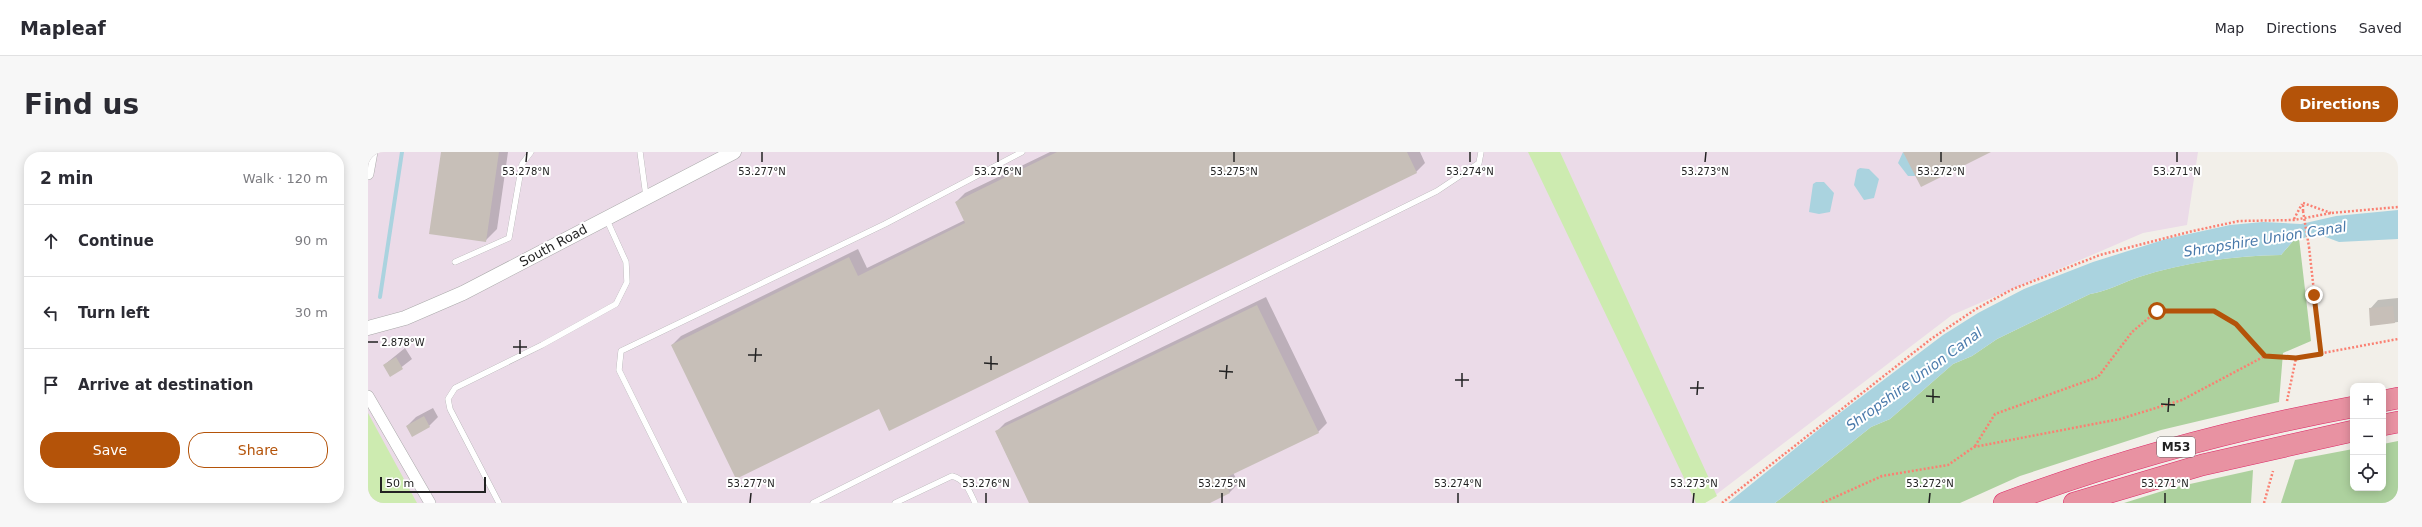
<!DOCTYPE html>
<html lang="en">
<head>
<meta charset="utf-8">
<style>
  body { margin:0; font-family:"DejaVu Sans",sans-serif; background:#f7f7f7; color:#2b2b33 }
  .controls { position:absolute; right:12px; bottom:12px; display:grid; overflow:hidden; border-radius:8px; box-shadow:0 2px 10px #0003 }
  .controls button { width:36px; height:36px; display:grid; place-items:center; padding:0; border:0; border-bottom:1px solid #e1e1e2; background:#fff; color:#2b2b33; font:20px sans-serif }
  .scale { position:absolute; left:12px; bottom:10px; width:106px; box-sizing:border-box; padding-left:4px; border:2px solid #222; border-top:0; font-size:11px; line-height:14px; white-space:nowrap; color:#222; -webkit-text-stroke:3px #fff; paint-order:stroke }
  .stop { position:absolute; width:12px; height:12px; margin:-9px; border:3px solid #b45309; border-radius:50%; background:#fff }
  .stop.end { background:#b45309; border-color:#fff; box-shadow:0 1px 4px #0008 }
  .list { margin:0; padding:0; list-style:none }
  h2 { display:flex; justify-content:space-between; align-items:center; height:52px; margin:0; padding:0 16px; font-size:17px }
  h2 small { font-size:13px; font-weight:400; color:#7c7c81 }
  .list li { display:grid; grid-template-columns:26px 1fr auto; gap:12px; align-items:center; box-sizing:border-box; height:72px; padding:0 16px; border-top:1px solid #e1e1e2 }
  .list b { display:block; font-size:15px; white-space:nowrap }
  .list em { font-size:13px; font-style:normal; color:#7c7c81 }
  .actions { display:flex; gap:8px; padding:12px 16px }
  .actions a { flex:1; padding:9px 0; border:1px solid #b45309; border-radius:16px; text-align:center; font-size:14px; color:#b45309 }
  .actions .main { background:#b45309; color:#fff }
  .icon { flex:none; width:22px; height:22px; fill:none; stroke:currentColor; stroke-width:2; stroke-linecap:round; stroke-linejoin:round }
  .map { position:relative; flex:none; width:2030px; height:351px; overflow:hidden; border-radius:16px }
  header { display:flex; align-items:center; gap:24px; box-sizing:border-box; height:56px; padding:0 20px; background:#fff; border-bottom:1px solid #e1e1e2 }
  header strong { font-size:19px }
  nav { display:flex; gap:22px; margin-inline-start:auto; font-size:14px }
  .intro { display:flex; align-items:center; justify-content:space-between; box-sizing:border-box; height:96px; padding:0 24px }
  h1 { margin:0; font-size:28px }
  .button { padding:10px 18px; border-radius:16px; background:#b45309; color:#fff; font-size:14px; font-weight:700 }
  main { display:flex; gap:24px; padding:0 24px }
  aside { flex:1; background:#fff; border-radius:16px; box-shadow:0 2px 10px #0003 }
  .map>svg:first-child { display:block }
</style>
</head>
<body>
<header>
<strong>Mapleaf</strong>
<nav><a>Map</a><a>Directions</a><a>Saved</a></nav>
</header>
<div class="intro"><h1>Find us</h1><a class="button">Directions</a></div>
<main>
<aside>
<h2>2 min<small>Walk · 120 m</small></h2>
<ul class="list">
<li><svg class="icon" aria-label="ahead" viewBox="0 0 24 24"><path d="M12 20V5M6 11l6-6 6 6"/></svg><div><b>Continue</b></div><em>90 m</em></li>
<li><svg class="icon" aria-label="left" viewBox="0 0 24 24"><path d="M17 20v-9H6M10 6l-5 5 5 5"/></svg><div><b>Turn left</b></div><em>30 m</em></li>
<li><svg class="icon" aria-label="arrive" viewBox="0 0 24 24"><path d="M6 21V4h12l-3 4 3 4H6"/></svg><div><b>Arrive at destination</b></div></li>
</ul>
<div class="actions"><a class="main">Save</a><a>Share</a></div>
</aside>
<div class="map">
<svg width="2030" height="351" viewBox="0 0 2030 351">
  <rect width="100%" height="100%" fill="#f2efe9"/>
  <path fill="#ebdbe8" d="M0 0H1830L1819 73 1775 81 1584 163 1337 351H0Z"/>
  <path fill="#cdebb0" d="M1160 0H1192L1349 344 1337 351H1328Z
    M0 261 49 351H0Z"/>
  <path fill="#add19e" d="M1931 86 1943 189 1915 201 1911 250 1793 278 1652 324 1592 351H1407L1503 275 1522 267 1585 212 1604 204 1629 187 1722 142C1739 139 1754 131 1771 125 1816 110 1865 104 1913 103L1925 89Z
    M2030 289V351H1913L1927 308 1985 297V336H2015V292Z
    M1885 318 1883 351H1756L1804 336Z"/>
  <path fill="#aad3df" d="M1535 0 1556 24H1540L1530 11Z
    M1492 16 1501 17 1511 27 1506 46 1496 48 1486 33 1489 18Z
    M1448 30H1456L1466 41 1462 60 1451 62 1441 60 1445 32Z
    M2030 58V87L1971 90 1955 84 1939 85 1925 89 1913 103C1865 104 1817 110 1771 125 1754 131 1739 139 1722 142L1629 187 1604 204 1585 212 1522 267 1503 275 1407 351H1360L1460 270 1575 183 1610 161 1656 137 1725 110 1798 87 1862 73 1895 70 1933 72 1968 64Z"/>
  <path fill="#0003" d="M74 0H140L129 77 118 88Z
    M682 0H1052L1057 11 1048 20 511 256 304 193 313 184 490 97 499 116 597 68 588 50 597 41Z
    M898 145 959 271 950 280 865 321 871 331 862 340 839 351H662L628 280 637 271Z
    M2030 146V170L2003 173 2002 157 2010 148Z
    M37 196 44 207 22 224 16 213Z
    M65 256 70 265 61 274H39L48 265Z"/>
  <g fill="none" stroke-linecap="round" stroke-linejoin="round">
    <path stroke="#aad3df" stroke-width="4" d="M12 145 34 0"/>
  </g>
  <path fill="#c7bfb8" d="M73 0H131L118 90 61 82Z
    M689 0H1039L1049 21 521 279 511 257 368 327 303 193 481 105 490 124 597 71 587 50Z
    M1535 0H1623L1553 35Z
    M889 153 951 281 855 327 862 341 842 351H661L627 279Z
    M2025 154 2027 171 2002 174 2001 156Z
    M28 205 35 217 22 225 15 213Z
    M56 264 62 275 44 285 38 274Z"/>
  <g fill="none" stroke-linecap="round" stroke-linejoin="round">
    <g stroke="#a9a9a9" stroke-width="6">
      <path id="service" d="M272 0 278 44
        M87 110 141 86 154 12 163 0
        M131 351 82 257 80 247 87 236 174 193 248 152 259 130 258 110 238 66
        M317 351 251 218 253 199 517 72 654 0
        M445 351 852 146 1069 39 1111 11 1113 0
        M527 351 584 324C598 328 601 338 607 351"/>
    </g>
    <g stroke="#a9a9a9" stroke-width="12">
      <path id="minor" d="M0 22 4 0
        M0 244 62 351"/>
    </g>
    <g stroke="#a9a9a9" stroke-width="15">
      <path id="tertiary" d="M0 176 37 166 95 141 366 0"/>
    </g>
    <g stroke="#dc2a67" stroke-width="22">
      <path id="motorway" d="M2015 249 2030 246
        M2015 273 2030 270
        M1636 351C1750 309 1866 277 1985 255
        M1706 351 1834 313 1985 279"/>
    </g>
    <path stroke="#fa8072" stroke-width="2.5" stroke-dasharray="2 2" stroke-linecap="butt" d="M1935 59V51L1963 61
      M1926 67 1934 52
      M1941 95 1953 202
      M1919 249 1928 206
      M1607 294 1627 262 1730 225 1764 180 1789 159H1846L1868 172 1897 204
      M1354 351 1563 187 1608 157 1645 137 1732 103 1825 79 1871 69 1926 68 1963 61 2030 55
      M1454 351 1514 324 1580 313 1606 295 1752 267 1814 248 1897 204 1928 206 2030 187
      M1896 351 1905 319"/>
    <use href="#service" stroke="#fff" stroke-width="5.5"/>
    <use href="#minor" stroke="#fff" stroke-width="11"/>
    <use href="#tertiary" stroke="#fff" stroke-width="14"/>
    <use href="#motorway" stroke="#e892a2" stroke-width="21"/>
    <path stroke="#fa8072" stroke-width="2.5" stroke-dasharray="2 2" stroke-linecap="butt" d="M1935 59 1941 95"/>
  </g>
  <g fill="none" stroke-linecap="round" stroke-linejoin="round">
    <path stroke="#b45309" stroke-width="5" d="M1789 159H1846L1868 172 1897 204 1928 206 1953 202 1946 143"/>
  </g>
  <path fill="none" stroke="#222" stroke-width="1.5" d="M158 10 159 0M394 10V0M630 10V0M866 10V0M1102 10V0M1337 10 1338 0M1573 10V0M1809 10V0M0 190H10M145 195H159M152 202V188M380 203H394M387 210 388 196M616 211 630 212M623 218V204M851 219 865 220M858 227 859 213M1087 228H1101M1094 235V221M1322 236H1336M1329 243 1330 229M1558 244 1572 245M1565 251V237M1793 252 1807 253M1800 260 1801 246M382 351 383 341M618 351V341M854 351V341M1090 351V341M1325 351 1326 341M1561 351 1562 341M1797 351V341"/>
  <g text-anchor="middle" stroke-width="4" stroke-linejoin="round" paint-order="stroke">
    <rect fill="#fff" stroke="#646464" stroke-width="1" x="1789" y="285" width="38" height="20" rx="3"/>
    <g font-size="12" font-weight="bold" fill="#222">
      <text x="1808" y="299">M53</text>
    </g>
    <g font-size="13" fill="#222" stroke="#fff">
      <text transform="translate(185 93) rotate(-28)" y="5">South Road</text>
    </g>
    <g font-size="14" font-style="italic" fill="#4a7aab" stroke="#fff">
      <text transform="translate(1897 87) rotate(-9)" y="5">Shropshire Union Canal</text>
      <text transform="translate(1546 227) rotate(-36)" y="5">Shropshire Union Canal</text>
    </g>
  </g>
  <g font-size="10" text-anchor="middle" fill="#222" stroke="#fff" stroke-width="4" stroke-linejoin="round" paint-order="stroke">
    <text x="158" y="23">53.278°N</text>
    <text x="394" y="23">53.277°N</text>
    <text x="630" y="23">53.276°N</text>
    <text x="866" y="23">53.275°N</text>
    <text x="1102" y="23">53.274°N</text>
    <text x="1337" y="23">53.273°N</text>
    <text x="1573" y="23">53.272°N</text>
    <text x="1809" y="23">53.271°N</text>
    <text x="35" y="194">2.878°W</text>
    <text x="383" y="335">53.277°N</text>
    <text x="618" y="335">53.276°N</text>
    <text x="854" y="335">53.275°N</text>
    <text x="1090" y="335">53.274°N</text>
    <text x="1326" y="335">53.273°N</text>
    <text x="1562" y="335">53.272°N</text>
    <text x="1797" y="335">53.271°N</text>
  </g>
</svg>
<div class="controls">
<button>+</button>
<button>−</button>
<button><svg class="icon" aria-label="locate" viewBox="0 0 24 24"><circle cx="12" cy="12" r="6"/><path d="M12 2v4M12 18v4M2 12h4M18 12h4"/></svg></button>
</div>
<div class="scale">50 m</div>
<div class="stop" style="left:1789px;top:159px"></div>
<div class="stop end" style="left:1946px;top:143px"></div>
</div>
</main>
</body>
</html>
